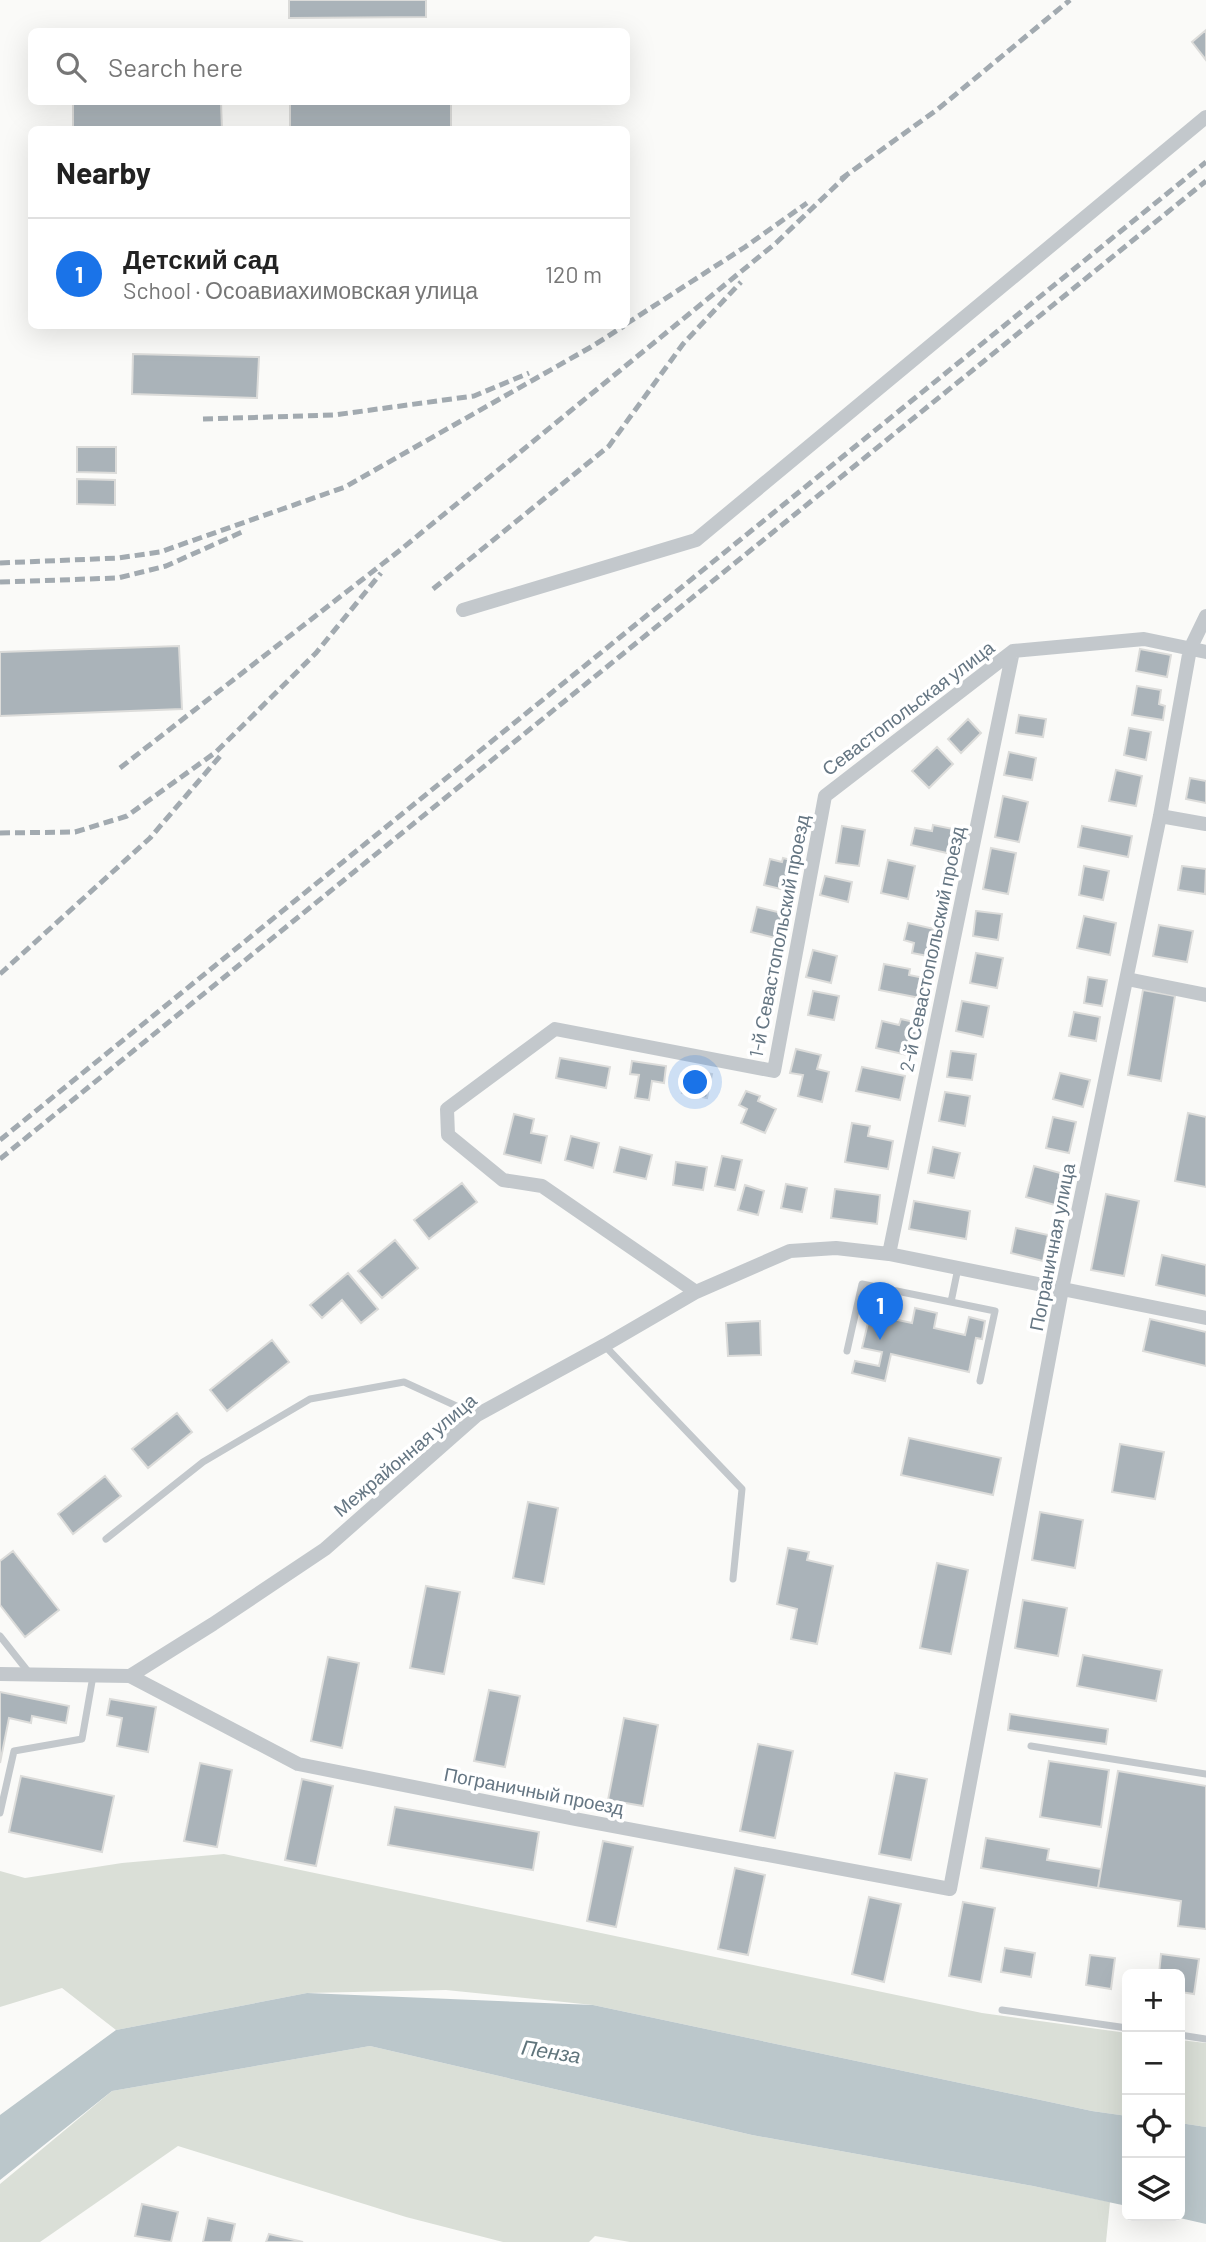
<!DOCTYPE html>
<html lang="en">
<head>
<meta charset="utf-8">
<style>
  body { margin:0; font-family:Barlow,sans-serif; background:#f2f2f2; color:#222 }
  .controls { position:absolute; right:21px; bottom:21px; display:grid; overflow:hidden; border-radius:10px; box-shadow:0 7px 28px #0002 }
  .controls button { width:63px; height:63px; display:grid; place-items:center; padding:0; border:0; border-bottom:2px solid #e0e0e0; background:#fff; color:#222; font:35px sans-serif }
  .you { position:absolute; left:696px; top:1083px; width:24px; height:24px; margin:-18px; border:5px solid #fff; border-radius:50%; background:#1a73e8; box-shadow:0 0 0 10px #1a73e833 }
  .badge { display:grid; place-items:center; width:46px; height:46px; border-radius:50%; background:#1a73e8; color:#fff; font-size:23px; font-weight:700 }
  .pin { position:absolute; translate:-50% -58px; filter:drop-shadow(0 2px 4px #0008) }
  .pin::after { content:''; position:absolute; top:37px; width:24px; height:21px; background:inherit; clip-path:polygon(0 0,100% 0,50% 100%) }
  .list { margin:0; padding:0; list-style:none }
  h2 { display:flex; justify-content:space-between; align-items:center; height:91px; margin:0; padding:0 28px; font-size:30px }
  h2 small { font-size:23px; font-weight:400; color:#767676 }
  .list li { display:grid; grid-template-columns:46px 1fr auto; gap:21px; align-items:center; box-sizing:border-box; height:112px; padding:0 28px; border-top:2px solid #e0e0e0 }
  .list b { display:block; font-size:26px; white-space:nowrap }
  .list p { margin:0; font-size:23px; white-space:nowrap; color:#767676 }
  .list em { font-size:23px; font-style:normal; color:#767676 }
  .icon { flex:none; width:38px; height:38px; fill:none; stroke:currentColor; stroke-width:2; stroke-linecap:round; stroke-linejoin:round }
  .map { position:relative; flex:none; width:1206px; height:2242px; overflow:hidden }
  .search { position:absolute; background:#fff; box-shadow:0 7px 28px #0002; left:28px; top:28px; width:602px; height:77px; display:flex; align-items:center; gap:18px; box-sizing:border-box; padding:0 24px; border-radius:10px; color:#767676; font-size:26px }
  .panel { position:absolute; background:#fff; box-shadow:0 7px 28px #0002; left:28px; top:126px; width:602px; height:203px; border-radius:10px }
  .map>svg:first-child { display:block }
</style>
</head>
<body>
<div class="map">
<svg width="1206" height="2242" viewBox="0 0 1206 2242">
  <rect width="100%" height="100%" fill="#fafaf8"/>
  <path fill="#dadfd7" d="M224 1854 982 2013 1127 2033V2116L1092 2111 593 2005 446 1990 307 1993 116 2030 62 1988 0 2007V1871L25 1878 122 1863Z
    M1180 2040 1206 2043V2127L1180 2123Z
    M370 2046 752 2135 1033 2186 1110 2202 1106 2242H630L595 2236 589 2242H503L406 2217 178 2146 40 2242H0V2184L112 2091Z"/>
  <path fill="#bbc7cb" d="M307 1993 593 2005 1092 2111 1127 2116V2206L1033 2186 752 2135 370 2046 112 2091 0 2180V2115L116 2030Z
    M1180 2123 1206 2127V2224L1171 2216H1180Z"/>
  <path fill="#aab3b9" stroke="#dcdcda" stroke-width="2" d="M289 0H426V17L289 18Z
    M1206 30V60L1192 42Z
    M73 102H221L222 130H73Z
    M290 102H451V130H290Z
    M133 354 259 357 257 398 132 394Z
    M77 447H116V473L77 472Z
    M77 479 115 480V505L77 504Z
    M179 646 182 709 0 716V652Z
    M1140 649 1171 655 1167 677 1136 671Z
    M1137 686 1161 690 1159 704 1165 706 1163 720 1132 715Z
    M1019 715 1046 719 1043 737 1016 733Z
    M968 719 981 733 961 753 948 739Z
    M1129 728 1151 732 1146 760 1124 755Z
    M937 747 953 764 929 788 912 771Z
    M1009 752 1036 758 1032 780 1004 775Z
    M1116 770 1142 776 1136 806 1109 801Z
    M1190 778 1206 781V803L1186 799Z
    M1003 796 1028 802 1019 842 995 837Z
    M933 825 953 829 947 853 911 845 915 828 932 831Z
    M842 826 865 830 859 866 836 863Z
    M1082 826 1132 836 1128 857 1078 847Z
    M991 848 1016 853 1008 894 983 889Z
    M783 858 802 863 793 903 783 901 785 890 764 885 770 859 782 862Z
    M888 860 915 866 908 899 881 893Z
    M1084 866 1109 871 1103 900 1079 895Z
    M1182 866 1206 869 1205 894 1178 890Z
    M825 876 852 882 848 902 820 895Z
    M757 907 786 914 780 939 751 932Z
    M976 911 1002 914 998 940 973 936Z
    M1084 916 1116 923 1110 955 1077 948Z
    M908 923 934 929 928 956 912 953 914 943 904 940Z
    M1159 925 1193 931 1187 962 1153 956Z
    M813 950 837 956 831 983 806 977Z
    M976 953 1003 958 997 988 970 983Z
    M884 964 910 969 909 975 924 978 920 998 879 990Z
    M1088 977 1107 980 1102 1006 1084 1003Z
    M1143 990 1175 996 1161 1081 1128 1075Z
    M813 991 839 996 834 1020 808 1015Z
    M962 1001 989 1006 983 1037 956 1031Z
    M1074 1012 1100 1017 1096 1041 1069 1036Z
    M901 1019 918 1023 912 1056 876 1048 882 1021 899 1025Z
    M796 1049 821 1055 817 1069 829 1072 822 1102 798 1096 803 1075 790 1073Z
    M951 1051 976 1054 972 1080 947 1077Z
    M560 1058 610 1067 606 1088 556 1078Z
    M632 1061 666 1066 664 1083 652 1081 649 1100 635 1098 639 1075 630 1074Z
    M862 1067 905 1076 900 1100 856 1091Z
    M688 1069 712 1074 707 1098 682 1093Z
    M1060 1073 1090 1080 1083 1107 1053 1099Z
    M746 1091 760 1096 758 1101 776 1109 765 1133 741 1123 747 1109 739 1105Z
    M945 1092 970 1096 965 1126 939 1121Z
    M1188 1113 1206 1117V1187L1175 1181Z
    M514 1114 534 1119 531 1133 547 1136 541 1163 504 1154Z
    M1053 1117 1076 1122 1069 1153 1046 1148Z
    M852 1123 870 1126 868 1136 893 1141 888 1169 845 1162Z
    M571 1136 599 1143 593 1168 565 1160Z
    M620 1147 652 1155 646 1179 614 1172Z
    M933 1147 960 1153 954 1178 928 1173Z
    M722 1156 742 1160 735 1190 715 1186Z
    M676 1162 707 1167 703 1190 673 1185Z
    M1034 1166 1064 1174 1055 1205 1026 1197Z
    M462 1183 477 1202 429 1239 414 1220Z
    M786 1184 807 1188 802 1212 781 1208Z
    M745 1185 764 1191 758 1215 738 1210Z
    M835 1189 880 1195 877 1224 831 1218Z
    M1106 1194 1139 1201 1124 1276 1091 1270Z
    M914 1201 970 1211 966 1239 909 1229Z
    M1016 1228 1048 1235 1043 1261 1011 1253Z
    M395 1240 418 1268 382 1298 358 1271Z
    M1162 1255 1206 1265V1296L1156 1285Z
    M348 1273 378 1309 361 1323 342 1300 322 1318 310 1305Z
    M866 1294 883 1298 879 1316 912 1323 915 1308 937 1313 934 1328 965 1335 969 1317 985 1321 982 1339 976 1338 969 1372 891 1354 885 1381 852 1373 855 1361 879 1366 882 1352 862 1348 870 1314 862 1313Z
    M1150 1319 1206 1332V1366L1143 1351Z
    M760 1321 761 1355 728 1356 726 1323Z
    M272 1340 289 1362 227 1411 210 1390Z
    M177 1413 192 1432 148 1468 132 1449Z
    M909 1438 1001 1458 993 1495 901 1475Z
    M1120 1444 1164 1452 1155 1499 1112 1492Z
    M105 1476 121 1496 73 1534 58 1514Z
    M528 1502 558 1508 544 1584 513 1578Z
    M1040 1512 1083 1520 1075 1568 1032 1560Z
    M788 1548 809 1552 807 1560 833 1566 817 1644 791 1639 797 1609 777 1604Z
    M13 1551 59 1610 25 1637 0 1605V1561Z
    M937 1563 968 1570 951 1654 920 1648Z
    M426 1586 460 1592 444 1674 410 1668Z
    M1023 1600 1067 1608 1058 1656 1015 1648Z
    M1083 1655 1162 1670 1156 1701 1077 1686Z
    M328 1657 359 1663 342 1748 311 1741Z
    M489 1690 520 1696 505 1767 474 1761Z
    M0 1692 69 1706 66 1723 32 1716 31 1723 9 1718 0 1763Z
    M110 1699 156 1707 148 1752 117 1746 122 1718 107 1715Z
    M1010 1714 1108 1729 1106 1744 1008 1730Z
    M624 1718 658 1725 643 1806 608 1800Z
    M758 1744 793 1751 775 1838 740 1831Z
    M1049 1761 1109 1770 1101 1827 1040 1817Z
    M200 1763 232 1770 217 1847 184 1841Z
    M1118 1771 1206 1786V1929L1178 1926 1181 1901 1098 1888Z
    M895 1773 927 1779 911 1860 879 1854Z
    M21 1776 114 1796 102 1852 9 1832Z
    M302 1779 333 1786 316 1866 285 1860Z
    M395 1807 539 1832 533 1870 388 1845Z
    M986 1838 1049 1849 1047 1860 1101 1869 1098 1888 981 1868Z
    M603 1841 633 1847 616 1927 587 1921Z
    M735 1868 765 1875 748 1955 718 1949Z
    M869 1897 901 1904 884 1982 852 1974Z
    M963 1902 995 1908 981 1982 949 1976Z
    M1005 1948 1035 1953 1031 1977 1001 1972Z
    M1161 1954 1199 1959 1194 1994 1180 1992V1974H1159Z
    M1090 1955 1115 1958 1111 1989 1086 1985Z
    M142 2204 178 2212 171 2242 135 2236Z
    M208 2218 235 2224 231 2242H203Z
    M269 2234 303 2242H266Z"/>
  <g fill="none" stroke-linecap="round" stroke-linejoin="round">
    <path stroke="#c3c8cc" stroke-width="7" d="M951 1302 995 1311 980 1381
      M605 1346 742 1489 733 1579
      M847 1351 862 1284 951 1302 958 1268
      M106 1539 203 1462 310 1399 404 1382 476 1415
      M0 1636 30 1674
      M1031 1746 1206 1774
      M0 1813 14 1751 82 1739 93 1676
      M1002 2010 1127 2028
      M1180 2035 1206 2039"/>
    <path stroke="#c3c8cc" stroke-width="14" d="M463 610 696 540 1206 117
      M1013 651 1144 639 1206 652
      M1160 816 1206 824
      M1127 979 1206 995
      M889 1254 1013 651
      M696 1292 542 1186 503 1180 448 1135 447 1109 555 1029 774 1071 825 796 1013 651
      M0 1674 130 1676 298 1764 575 1819 950 1889 1062 1289 1160 816 1190 649 1206 616
      M130 1676 213 1624 325 1549 477 1415 605 1345 696 1292 790 1251 836 1248 889 1254 1206 1318"/>
    <path stroke="#a2aab0" stroke-width="5" stroke-dasharray="10 5" stroke-linecap="butt" d="M841 179 938 109 1070 0
      M626 324 745 247 807 203
      M203 419 334 415 474 396 529 373
      M0 563 118 558 160 552 345 487 591 347 624 326
      M0 582 118 578 166 566 242 532
      M433 589 609 446 683 344 741 282
      M120 768 399 551 776 243 849 173
      M0 833 75 832 127 816 216 752 316 653 381 573
      M0 974 150 838 221 755
      M0 1140 1206 162
      M0 1159 1206 181"/>
  </g>
  <g text-anchor="middle" stroke-width="7" stroke-linejoin="round" paint-order="stroke">
    <g font-size="19" fill="#657683" stroke="#fff">
      <text transform="translate(908 708) rotate(-37)" y="7">Севастопольская улица</text>
      <text transform="translate(779 936) rotate(-79)" y="7">1-й Севастопольский проезд</text>
      <text transform="translate(932 949) rotate(-78)" y="7">2-й Севастопольский проезд</text>
      <text transform="translate(1052 1247) rotate(-79)" y="7">Пограничная улица</text>
      <text transform="translate(405 1455) rotate(-40)" y="7">Межрайонная улица</text>
      <text transform="translate(534 1791) rotate(11)" y="7">Пограничный проезд</text>
    </g>
    <g font-size="21" font-style="italic" fill="#60757c" stroke="#fff">
      <text transform="translate(551 2052) rotate(9)" y="7">Пенза</text>
    </g>
  </g>
</svg>
<div class="controls">
<button>+</button>
<button>−</button>
<button><svg class="icon" aria-label="locate" viewBox="0 0 24 24"><circle cx="12" cy="12" r="6"/><path d="M12 2v4M12 18v4M2 12h4M18 12h4"/></svg></button>
<button><svg class="icon" aria-label="layers" viewBox="0 0 24 24"><path d="M12 4l9 5-9 5-9-5zM3 14l9 5 9-5"/></svg></button>
</div>
<div class="you"></div>
<div class="pin badge" style="left:880px;top:1340px">1</div>
<div class="search"><svg class="icon" aria-label="search" viewBox="0 0 24 24"><circle cx="10" cy="10" r="6"/><path d="M15 15l6 6"/></svg>Search here</div>
<section class="panel">
<h2>Nearby<small></small></h2>
<ul class="list">
<li><span class="badge">1</span><div><b>Детский сад</b><p>School · Осоавиахимовская улица</p></div><em>120 m</em></li>
</ul>
</section>
</div>
</body>
</html>
